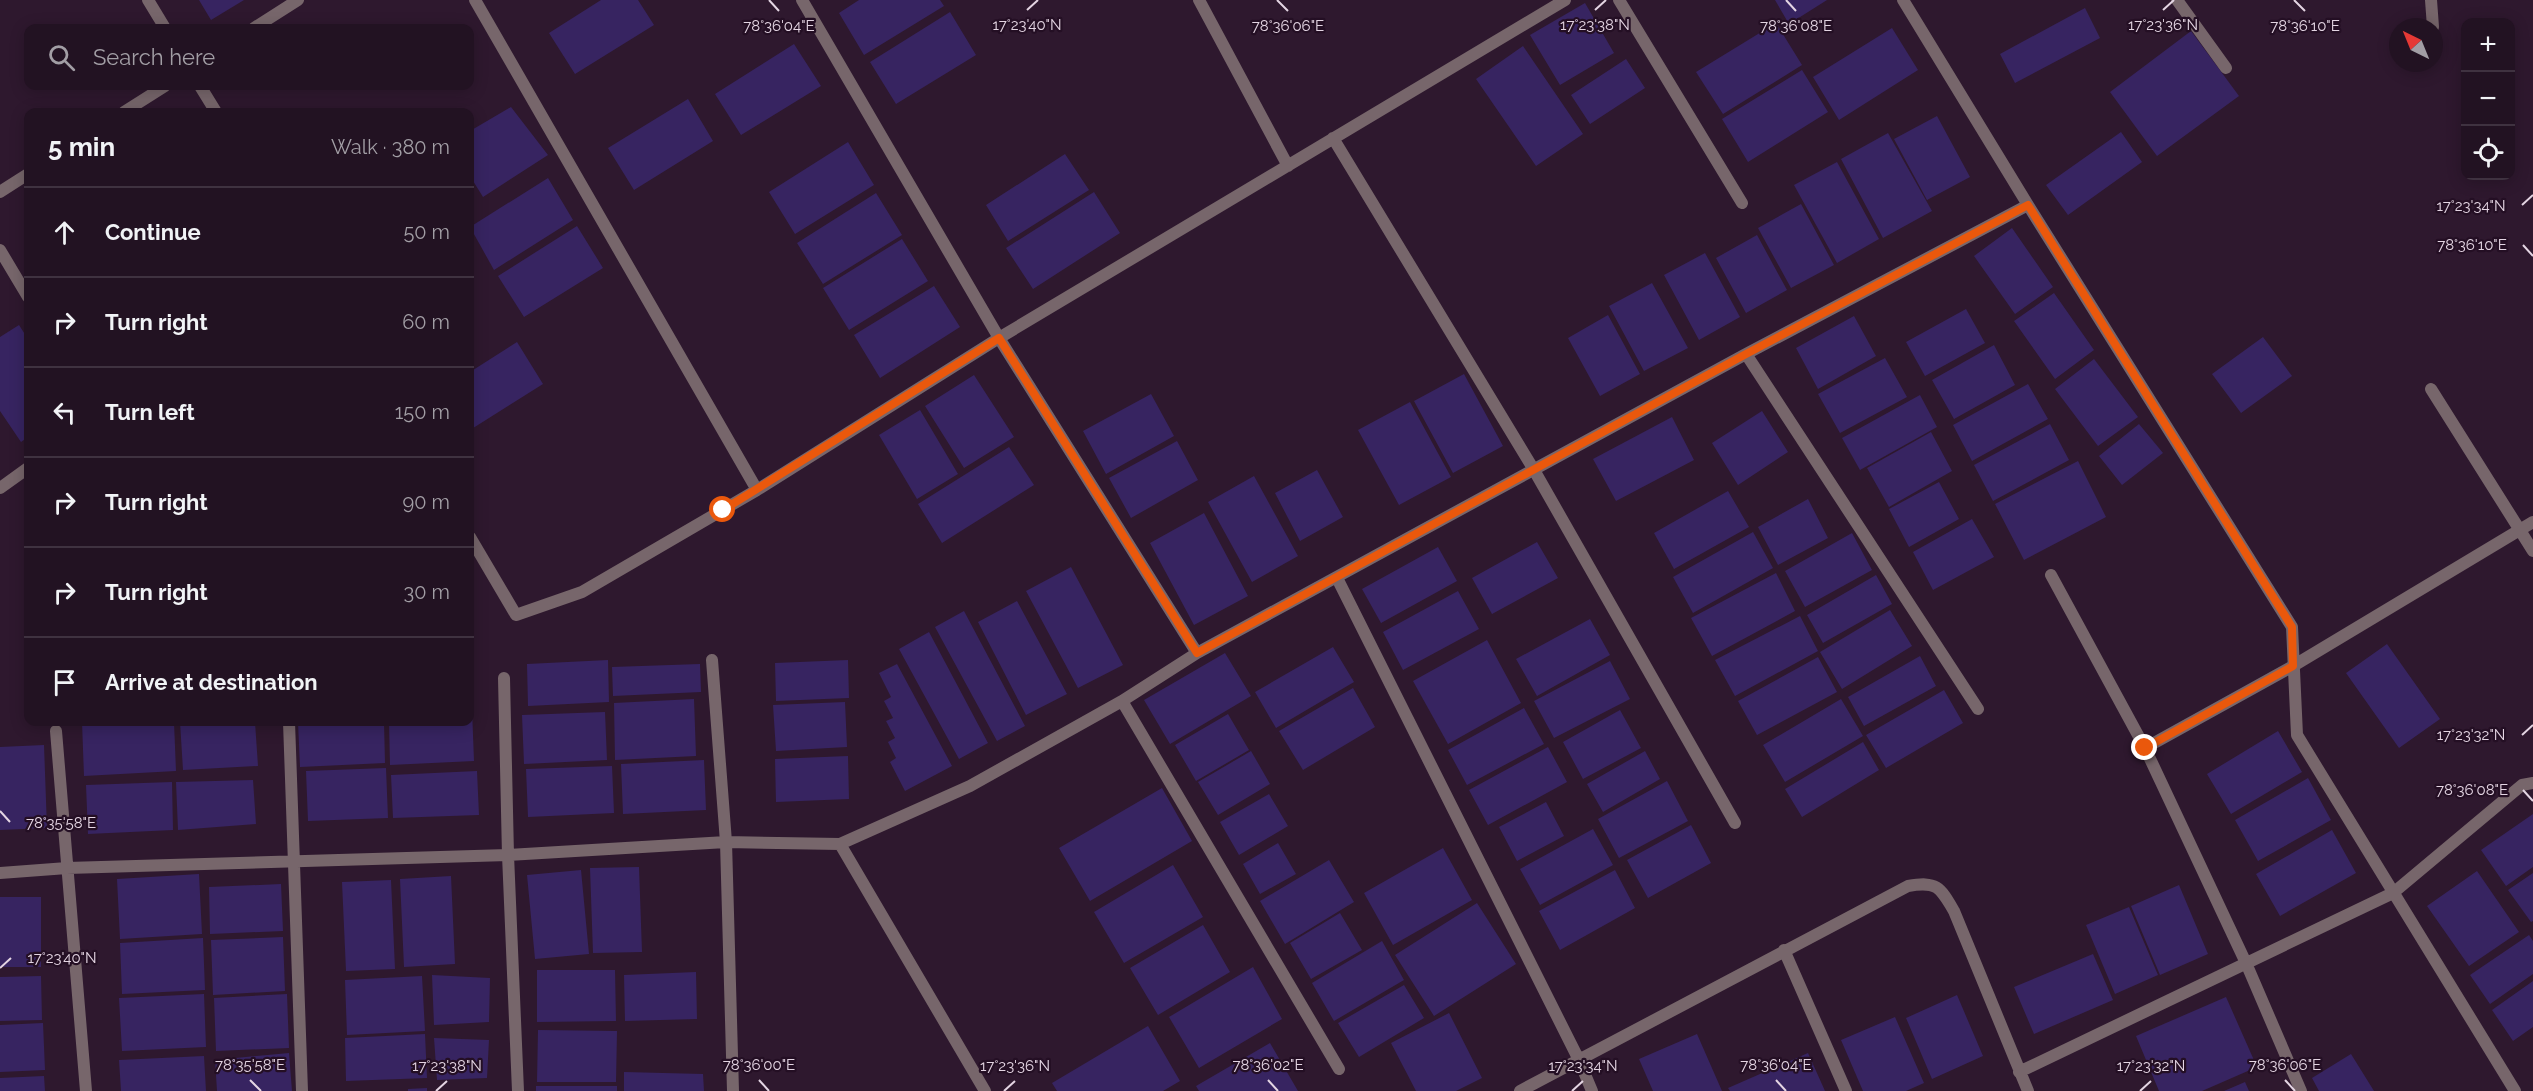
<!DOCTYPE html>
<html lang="en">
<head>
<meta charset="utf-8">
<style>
  body { margin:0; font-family:Raleway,sans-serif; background:#2e202f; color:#f1f3f6 }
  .controls { position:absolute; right:18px; top:18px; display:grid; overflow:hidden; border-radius:12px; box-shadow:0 3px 15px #0003 }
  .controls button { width:54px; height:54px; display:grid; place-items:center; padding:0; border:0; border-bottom:2px solid #3f3240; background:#221222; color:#f1f3f6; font:30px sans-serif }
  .compass { position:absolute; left:2389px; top:18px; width:54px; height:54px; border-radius:50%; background:#221222; box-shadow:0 3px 15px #0003; rotate:317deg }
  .stop { position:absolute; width:18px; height:18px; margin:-14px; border:4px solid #ea580c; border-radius:50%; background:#fff }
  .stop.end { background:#ea580c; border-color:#fff; box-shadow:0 2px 6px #0008 }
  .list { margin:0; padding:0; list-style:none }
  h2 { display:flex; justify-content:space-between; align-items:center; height:78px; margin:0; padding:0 24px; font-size:26px }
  h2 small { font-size:20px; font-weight:400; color:#a29ea5 }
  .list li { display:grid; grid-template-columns:39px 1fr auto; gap:18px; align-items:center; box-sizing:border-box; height:90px; padding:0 24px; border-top:2px solid #3f3240 }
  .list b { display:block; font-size:22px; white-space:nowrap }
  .list em { font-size:20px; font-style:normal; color:#a29ea5 }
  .icon { flex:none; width:33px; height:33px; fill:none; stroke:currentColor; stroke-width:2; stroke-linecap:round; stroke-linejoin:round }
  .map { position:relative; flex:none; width:2533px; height:1091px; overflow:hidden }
  .search { position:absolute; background:#221222; box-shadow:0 3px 15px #0003; left:24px; top:24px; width:450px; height:66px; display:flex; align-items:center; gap:15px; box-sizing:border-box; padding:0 21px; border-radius:12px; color:#a29ea5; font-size:22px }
  .panel { position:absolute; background:#221222; box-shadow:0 3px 15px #0003; left:24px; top:108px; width:450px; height:618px; border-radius:12px }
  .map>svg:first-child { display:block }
</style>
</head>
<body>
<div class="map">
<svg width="2533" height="1091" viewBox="0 0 2533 1091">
  <rect width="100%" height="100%" fill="#2e182e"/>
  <path fill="#372461" d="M199 0H244L211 20Z
    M601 0H638L654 25 575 74 549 33Z
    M859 0H940L944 6 864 55 839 13Z
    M1775 0H1827L1789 24Z
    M1585 3 1614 53 1560 85 1530 35Z
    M2085 8 2100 38 2015 83 2000 54Z
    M950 12 976 55 896 104 870 62Z
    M1776 23 1802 65 1723 114 1696 72Z
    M1892 28 1918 70 1839 120 1813 77Z
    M2191 31 2239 96 2157 156 2110 92Z
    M794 44 821 86 741 135 715 94Z
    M1523 46 1583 134 1536 166 1476 79Z
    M1626 59 1645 88 1590 124 1571 95Z
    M1802 70 1828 112 1748 162 1722 119Z
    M688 99 713 141 634 190 608 148Z
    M511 107 548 155 483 197 470 176V131Z
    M1937 116 1970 177 1927 200 1894 139Z
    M2121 132 2142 162 2068 215 2046 185Z
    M1888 133 1932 211 1883 238 1841 159Z
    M848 142 874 185 795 234 769 192Z
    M1065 154 1089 190 1008 241 986 205Z
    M1837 162 1879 239 1837 263 1794 185Z
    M548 178 573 220 494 270 470 227Z
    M1094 192 1120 233 1033 289 1006 248Z
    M876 193 902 235 823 284 797 243Z
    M1801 204 1834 265 1791 288 1758 228Z
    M577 226 603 268 524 317 498 276Z
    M2012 228 2053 287 2015 314 1974 256Z
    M1757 235 1787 290 1746 313 1716 258Z
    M902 239 928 281 849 330 823 288Z
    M1705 253 1740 317 1699 340 1664 275Z
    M1652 283 1688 348 1644 371 1609 306Z
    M934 286 960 327 880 378 854 335Z
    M2054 293 2094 350 2055 379 2014 321Z
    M1966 309 1985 343 1925 376 1906 342Z
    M1608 315 1640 374 1600 396 1568 338Z
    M1854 316 1876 356 1818 389 1796 348Z
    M19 325 28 339V437L21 442 0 411V337Z
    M2263 337 2292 376 2241 413 2212 374Z
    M517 342 543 384 470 430V372Z
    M1994 345 2015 385 1954 419 1932 380Z
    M1885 358 1907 397 1840 433 1818 394Z
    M2094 359 2138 417 2098 446 2055 389Z
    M1464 374 1503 446 1453 473 1414 401Z
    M974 375 1014 437 964 468 925 406Z
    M2028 384 2048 419 1972 461 1953 425Z
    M1151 394 1174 436 1106 474 1083 431Z
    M1920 395 1937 427 1860 470 1842 438Z
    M1410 402 1451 477 1399 505 1358 430Z
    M920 410 958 474 917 499 879 435Z
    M1762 411 1788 452 1738 485 1712 443Z
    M1672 417 1694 460 1616 501 1593 459Z
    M2050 424 2069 460 1993 501 1974 465Z
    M2139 424 2163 453 2122 485 2099 456Z
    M1931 432 1952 471 1889 507 1867 468Z
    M1177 441 1198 480 1131 518 1109 478Z
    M1009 447 1034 485 942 543 918 504Z
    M2078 461 2106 517 2024 560 1995 504Z
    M1317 470 1343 517 1300 541 1275 493Z
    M1254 476 1298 556 1252 582 1208 502Z
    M1939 482 1959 519 1909 547 1889 509Z
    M1728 491 1749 527 1674 569 1654 533Z
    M1808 499 1828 538 1778 565 1758 527Z
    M1204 513 1248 596 1194 625 1150 543Z
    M1972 519 1994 557 1933 590 1913 552Z
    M1753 532 1773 568 1693 613 1673 577Z
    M1852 533 1872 570 1805 607 1785 571Z
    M1537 542 1558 578 1492 614 1472 578Z
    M1438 547 1457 581 1381 623 1362 589Z
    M1071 567 1123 665 1078 688 1026 591Z
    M1776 573 1795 611 1712 656 1691 618Z
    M1876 575 1892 604 1823 643 1807 615Z
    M1458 591 1479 629 1403 670 1383 632Z
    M1017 601 1067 694 1026 715 978 622Z
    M1890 610 1912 646 1842 689 1820 652Z
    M964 611 1025 726 997 741 935 627Z
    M1800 616 1818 651 1735 696 1715 660Z
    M1590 619 1610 655 1537 696 1516 659Z
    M929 632 988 743 959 759 899 649Z
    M1487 640 1521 703 1448 744 1413 681Z
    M2387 644 2440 719 2399 748 2346 673Z
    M1333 647 1354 682 1276 728 1255 692Z
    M1225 653 1251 696 1170 744 1144 700Z
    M1920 656 1936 686 1864 726 1848 697Z
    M1818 657 1837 692 1757 735 1738 701Z
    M608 660 609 702 528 706 527 664Z
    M848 660 849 698 776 701 775 663Z
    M1610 661 1630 699 1554 738 1534 701Z
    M700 664 701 692 613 696 612 667Z
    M897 664 952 766 905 791 890 762 896 758 888 742 895 738 886 721 893 718 884 701 891 697 879 673Z
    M1353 688 1375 727 1303 770 1279 731Z
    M1944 690 1963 723 1886 768 1866 735Z
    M694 699 696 756 615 760 614 703Z
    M1841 699 1863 736 1785 782 1763 745Z
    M845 702 847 747 776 751 773 705Z
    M1524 708 1544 744 1467 785 1448 750Z
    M470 709H472L474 761 390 765 389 722H470Z
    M1620 710 1641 748 1583 779 1563 742Z
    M605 712 607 760 524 764 522 715Z
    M1228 714 1249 750 1196 781 1175 745Z
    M82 722H174L176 771 84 776Z
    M180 722H255L258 766 183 770Z
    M298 722H384L385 763 300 767Z
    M2278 731 2302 772 2231 814 2207 774Z
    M1863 742 1879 770 1802 817 1785 789Z
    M44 745 47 828 0 830V747Z
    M1548 747 1567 782 1488 825 1469 790Z
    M1251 751 1270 784 1218 815 1198 782Z
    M1645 751 1660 779 1603 812 1587 784Z
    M848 756 849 799 776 802 775 759Z
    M704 760 706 810 623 814 621 764Z
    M612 766 614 813 528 817 526 769Z
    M386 768 388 818 308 821 306 771Z
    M477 771 479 815 393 818 391 775Z
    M2308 778 2331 820 2258 861 2235 820Z
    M253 780 256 824 178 830 176 782Z
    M1667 781 1688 821 1619 858 1598 819Z
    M172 782 173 830 88 834 86 785Z
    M1162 788 1192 841 1090 901 1059 848Z
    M1269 794 1288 826 1239 855 1220 822Z
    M1546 802 1564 836 1517 861 1499 827Z
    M2533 814V867L2506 886 2481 850Z
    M1691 825 1711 863 1648 898 1627 860Z
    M1593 829 1613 865 1540 905 1520 869Z
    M2332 830 2356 873 2280 916 2256 874Z
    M1278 843 1296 874 1260 894 1243 864Z
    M1443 848 1472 900 1393 945 1364 893Z
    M1329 860 1354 902 1285 944 1260 901Z
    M1173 865 1203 917 1124 963 1094 912Z
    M639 867 642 952 593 953 590 868Z
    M581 870 589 954 535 959 527 875Z
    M1615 870 1635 908 1560 950 1539 911Z
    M2477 871 2519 932 2469 966 2427 906Z
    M2533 873V921L2531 922 2508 890Z
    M199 874 202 934 120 939 117 879Z
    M451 876 455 964 404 967 400 879Z
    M391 880 395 969 346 971 342 882Z
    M281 884 283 931 210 934 209 887Z
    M2179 885 2208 954 2160 975 2131 906Z
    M0 897H41V967H0Z
    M1477 903 1516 964 1434 1016 1395 955Z
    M2129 907 2158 975 2115 994 2086 925Z
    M1340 913 1362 950 1311 979 1290 943Z
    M1203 925 1230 972 1158 1015 1130 968Z
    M2529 935 2533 941V974L2490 1004 2470 975Z
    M283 937 285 991 213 995 211 940Z
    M203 938 205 990 122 994 120 943Z
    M1382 941 1404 980 1334 1021 1312 983Z
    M2093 954 2113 1000 2034 1034 2014 987Z
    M1253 967 1282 1019 1199 1068 1169 1017Z
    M537 970H615L616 1021 537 1022Z
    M696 972 697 1019 625 1021 624 975Z
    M432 975 490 978 489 1022 434 1025Z
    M41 976 42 1020 0 1021V977Z
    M422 976 425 1031 347 1035 345 980Z
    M2533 981V1027L2513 1041 2492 1010Z
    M1404 985 1424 1018 1359 1057 1338 1023Z
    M204 994 206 1047 122 1051 119 998Z
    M287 994 289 1048 216 1051 214 998Z
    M1957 995 1983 1056 1932 1079 1906 1018Z
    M2226 997 2257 1067 2202 1091H2159L2136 1036Z
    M1449 1013 1482 1078 1456 1091H1416L1391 1043Z
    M1895 1017 1924 1083 1906 1091H1863L1841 1040Z
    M43 1023 45 1070 0 1072V1025Z
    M1148 1026 1180 1081 1163 1091H1057L1052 1083Z
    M538 1030 617 1031 616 1082H537Z
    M425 1034 427 1078 346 1081 345 1038Z
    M1697 1034 1722 1091H1653L1639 1059Z
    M434 1038 489 1040 487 1078 437 1080Z
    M1270 1043 1298 1091H1199L1196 1086Z
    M289 1053 292 1091H217L215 1060Z
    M1808 1053 1825 1091H1730L1728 1088Z
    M2351 1054 2374 1091H2319L2312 1078Z
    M204 1056 206 1091H121L119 1060Z
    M624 1072 703 1074 704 1091H624Z
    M44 1076 45 1091H0V1078Z
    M2245 1082 2249 1091H2224Z
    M536 1086H617V1091H536Z
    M427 1088V1091H408V1089Z"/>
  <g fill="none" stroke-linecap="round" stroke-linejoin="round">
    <path stroke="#77666b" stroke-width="12" d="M148 0 165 28
      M475 0 757 490
      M802 0 999 338 1197 653
      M1199 0 1288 166
      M1619 0 1742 203
      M1903 0 2028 205 2292 627 2297 735 2515 1091
      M2177 0 2226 68
      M2431 0 2433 27
      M254 28 298 0
      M200 86 216 112
      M124 112 165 86
      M1333 138 1534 470 1735 823
      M0 192 28 174
      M0 250 28 297
      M1746 354 1978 709
      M2431 389 2533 551
      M0 488 28 468
      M470 537 516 615 582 592 757 490 999 338 1565 0
      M2051 575 2145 748 2246 963 2301 1091
      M1337 578 1579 1060 1592 1091
      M712 660 726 842 733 1091
      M504 678 508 855 518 1091
      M1122 701 1339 1069
      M289 722 302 1091
      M56 731 86 1091
      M2145 748 2293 666 2533 522
      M840 844 985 1091
      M0 873 67 868 508 855 726 842 840 844 970 786 1122 701 1197 653 1746 354 2028 205
      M1784 950 1846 1091
      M2019 1072 2393 893 2522 785 2533 783
      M1520 1091 1908 886C1937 881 1940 887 1954 911L2028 1091"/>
  </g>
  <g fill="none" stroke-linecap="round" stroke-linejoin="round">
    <path stroke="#ea580c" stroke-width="8" d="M723 510 999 338 1197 653 1746 354 2028 205 2292 627 2293 666 2145 748"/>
  </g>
  <path fill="none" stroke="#e4d5e3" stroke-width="2" d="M769 0 779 11M1277 0 1288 11M1786 0 1796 11M2294 0 2305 11M1027 10 1038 0M1595 10 1606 0M2163 10 2174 0M2522 205 2533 195M2523 245 2533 256M2522 735 2533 725M2523 790 2533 801M0 811 10 822M0 968 11 958M250 1080 261 1091M759 1080 769 1091M1268 1080 1278 1091M1776 1080 1786 1091M2285 1080 2295 1091M436 1091 447 1081M1004 1091 1015 1081M1572 1091 1583 1081M2140 1091 2151 1081"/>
  <g font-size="15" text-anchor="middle" fill="#e4d5e3" stroke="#240f24" stroke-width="4.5" stroke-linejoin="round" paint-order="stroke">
    <text x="1027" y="30">17°23'40"N</text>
    <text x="1595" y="30">17°23'38"N</text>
    <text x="2163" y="30">17°23'36"N</text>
    <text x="1796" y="31">78°36'08"E</text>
    <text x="2305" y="31">78°36'10"E</text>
    <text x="779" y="31">78°36'04"E</text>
    <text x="1288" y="31">78°36'06"E</text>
    <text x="2471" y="211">17°23'34"N</text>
    <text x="2472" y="250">78°36'10"E</text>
    <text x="2471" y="740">17°23'32"N</text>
    <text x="2472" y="795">78°36'08"E</text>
    <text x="61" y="828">78°35'58"E</text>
    <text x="62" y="963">17°23'40"N</text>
    <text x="250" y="1070">78°35'58"E</text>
    <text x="759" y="1070">78°36'00"E</text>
    <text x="1268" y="1070">78°36'02"E</text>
    <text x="1776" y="1070">78°36'04"E</text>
    <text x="2285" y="1070">78°36'06"E</text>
    <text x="447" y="1071">17°23'38"N</text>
    <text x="1015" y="1071">17°23'36"N</text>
    <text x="1583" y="1071">17°23'34"N</text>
    <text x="2151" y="1071">17°23'32"N</text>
  </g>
</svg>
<div class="controls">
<button>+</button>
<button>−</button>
<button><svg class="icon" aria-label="locate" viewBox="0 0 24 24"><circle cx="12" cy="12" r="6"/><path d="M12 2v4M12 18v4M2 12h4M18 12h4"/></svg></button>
</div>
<svg class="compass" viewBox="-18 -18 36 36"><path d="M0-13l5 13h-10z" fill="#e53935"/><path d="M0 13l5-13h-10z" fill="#a29ea5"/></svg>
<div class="stop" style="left:723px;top:510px"></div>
<div class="stop end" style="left:2145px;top:748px"></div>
<div class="search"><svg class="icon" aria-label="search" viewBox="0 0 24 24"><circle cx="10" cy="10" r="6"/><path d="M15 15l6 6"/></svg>Search here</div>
<section class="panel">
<h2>5 min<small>Walk · 380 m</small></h2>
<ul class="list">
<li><svg class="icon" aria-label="ahead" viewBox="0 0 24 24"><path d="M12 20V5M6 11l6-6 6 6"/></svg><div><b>Continue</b></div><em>50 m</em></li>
<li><svg class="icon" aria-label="right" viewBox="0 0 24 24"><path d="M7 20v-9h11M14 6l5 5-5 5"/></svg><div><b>Turn right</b></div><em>60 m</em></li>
<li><svg class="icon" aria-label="left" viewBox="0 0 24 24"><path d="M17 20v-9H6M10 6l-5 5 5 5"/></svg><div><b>Turn left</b></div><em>150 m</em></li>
<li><svg class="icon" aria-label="right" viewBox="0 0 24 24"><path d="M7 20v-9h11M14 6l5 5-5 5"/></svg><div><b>Turn right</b></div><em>90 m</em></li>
<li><svg class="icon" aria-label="right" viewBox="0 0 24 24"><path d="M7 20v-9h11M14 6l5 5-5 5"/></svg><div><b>Turn right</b></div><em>30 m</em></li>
<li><svg class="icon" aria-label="arrive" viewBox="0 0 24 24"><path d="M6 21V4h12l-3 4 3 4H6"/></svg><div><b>Arrive at destination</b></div></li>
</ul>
</section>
</div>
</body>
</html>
